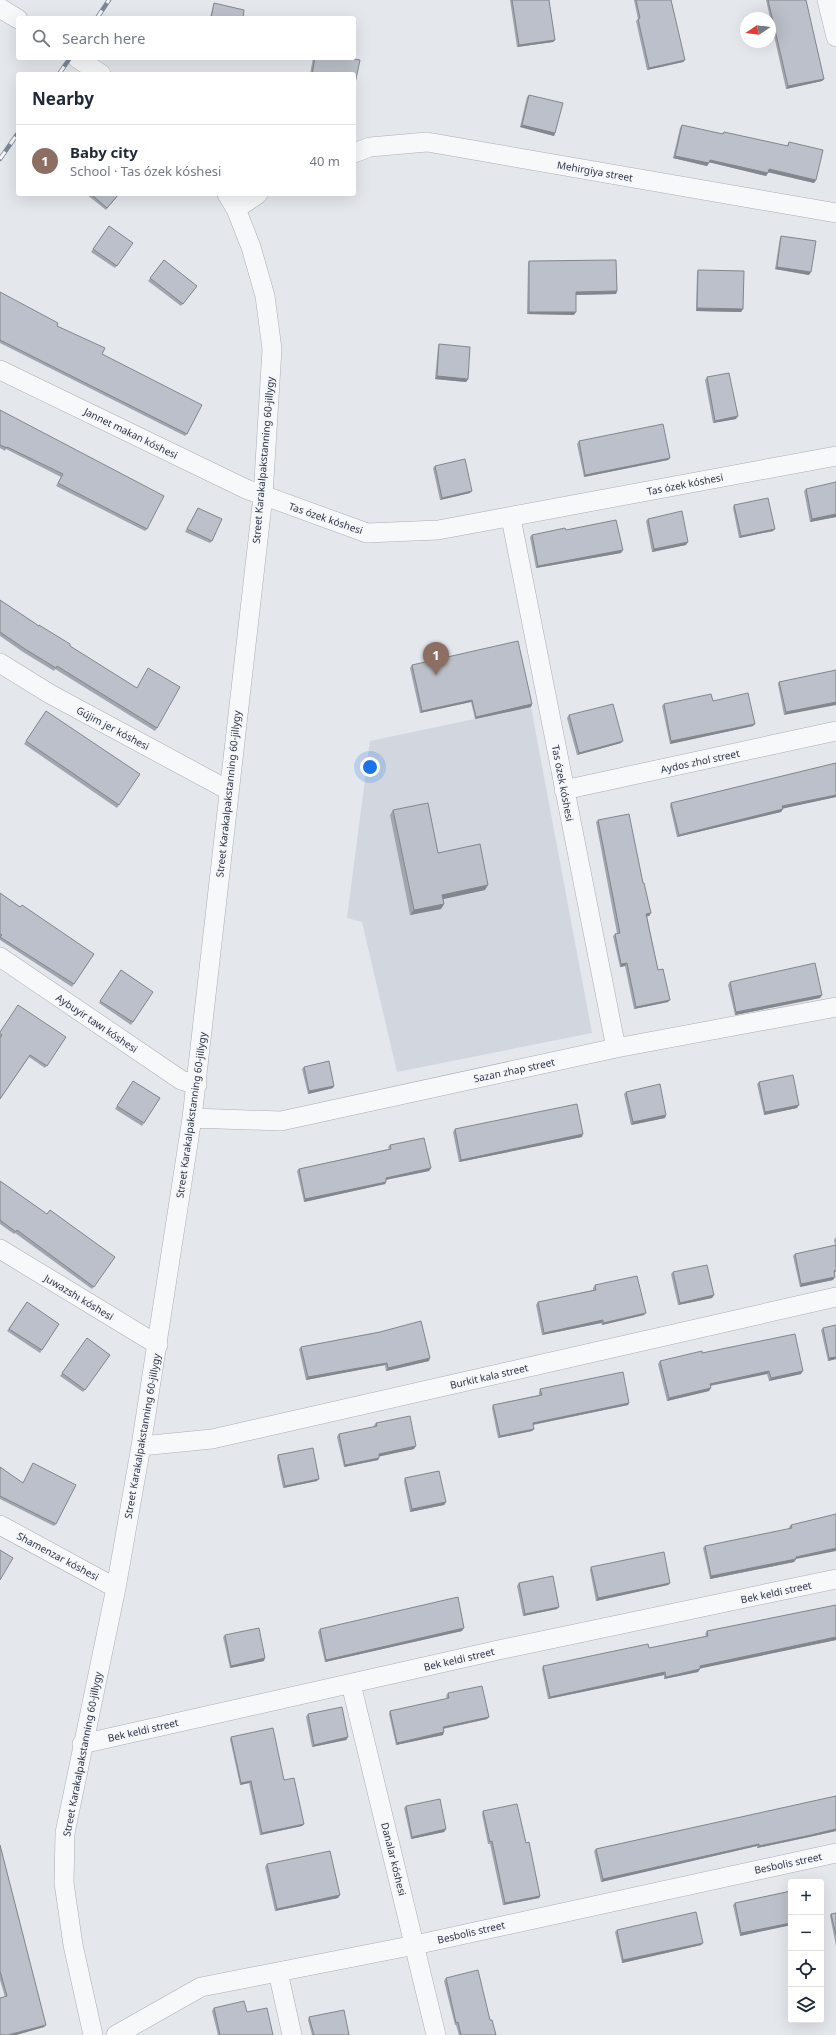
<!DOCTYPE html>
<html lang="en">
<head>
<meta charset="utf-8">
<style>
  body { margin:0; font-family:"Noto Sans",sans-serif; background:#f6f6f7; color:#1f2937 }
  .controls { position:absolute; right:12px; bottom:12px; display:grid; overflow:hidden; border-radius:4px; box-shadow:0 4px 16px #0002 }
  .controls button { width:36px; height:36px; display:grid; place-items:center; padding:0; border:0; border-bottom:1px solid #e0e1e3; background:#fff; color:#1f2937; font:20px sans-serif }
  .compass { position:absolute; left:740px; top:12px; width:36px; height:36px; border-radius:50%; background:#fff; box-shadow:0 4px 16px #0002; rotate:257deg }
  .you { position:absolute; left:370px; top:767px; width:14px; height:14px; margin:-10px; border:3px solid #fff; border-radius:50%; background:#1a73e8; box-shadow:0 0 0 6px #1a73e833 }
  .badge { display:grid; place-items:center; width:26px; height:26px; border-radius:50%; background:#d1495b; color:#fff; font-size:13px; font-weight:700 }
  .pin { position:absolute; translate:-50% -33px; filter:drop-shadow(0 1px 2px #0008) }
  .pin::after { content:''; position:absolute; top:21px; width:14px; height:12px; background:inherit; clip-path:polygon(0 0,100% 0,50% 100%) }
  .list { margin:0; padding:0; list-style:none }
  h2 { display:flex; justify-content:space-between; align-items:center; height:52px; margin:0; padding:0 16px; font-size:17px }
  h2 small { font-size:13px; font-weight:400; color:#747a83 }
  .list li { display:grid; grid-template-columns:26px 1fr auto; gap:12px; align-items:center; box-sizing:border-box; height:72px; padding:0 16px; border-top:1px solid #e0e1e3 }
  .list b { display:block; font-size:15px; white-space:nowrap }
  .list p { margin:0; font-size:13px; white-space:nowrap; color:#747a83 }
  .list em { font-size:13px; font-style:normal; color:#747a83 }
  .icon { flex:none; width:22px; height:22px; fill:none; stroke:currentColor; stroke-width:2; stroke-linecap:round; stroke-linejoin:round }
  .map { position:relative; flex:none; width:836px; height:2035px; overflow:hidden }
  .search { position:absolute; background:#fff; box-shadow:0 4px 16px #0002; left:16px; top:16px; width:340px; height:44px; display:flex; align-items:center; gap:10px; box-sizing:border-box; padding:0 14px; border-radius:4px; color:#747a83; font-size:15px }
  .panel { position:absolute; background:#fff; box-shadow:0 4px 16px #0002; left:16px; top:72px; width:340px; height:124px; border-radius:4px }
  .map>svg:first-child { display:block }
</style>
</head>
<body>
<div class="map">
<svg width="836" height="2035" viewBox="0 0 836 2035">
  <rect width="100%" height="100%" fill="#e4e7ec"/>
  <path fill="#d2d6de" d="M531 707 592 1033 397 1072 362 922 347 918 370 741Z"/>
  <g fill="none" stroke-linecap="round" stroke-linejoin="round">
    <g stroke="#a9aeb7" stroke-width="20">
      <path id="minor" d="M827 0 836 37
        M0 8 18 19
        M77 58 101 74
        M354 153 370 147 427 142 836 213
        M236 209 258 194
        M0 370 246 489 367 533 438 530 836 456
        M511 518 616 1048
        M0 663 50 694 228 790
        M564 790 836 731
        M0 957 181 1080 197 1085
        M192 1118 281 1121 616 1048 836 1007
        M0 1249 158 1345
        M141 1446 212 1439 836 1297
        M0 1525 116 1588
        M351 1684 436 2035
        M82 1744 503 1649 836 1579
        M278 1972 292 2035
        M93 2035 73 1945 64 1883 65 1833 116 1588 141 1446 192 1118 263 496 272 349 265 296 251 247 236 209 227 194
        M116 2035 201 1987 415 1945 836 1853"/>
    </g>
    <use href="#minor" stroke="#f7f8fa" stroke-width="19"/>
    <g stroke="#7d8696" stroke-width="4.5">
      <path id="rail" d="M97 18 109 0
        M59 74 70 58
        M0 159 18 133"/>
    </g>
    <use href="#rail" stroke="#f4f6f9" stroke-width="3" stroke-dasharray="9" stroke-linecap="butt"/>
  </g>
  <path fill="#a1a5ae" d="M510 0H549L555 40 553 42 517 47Z
    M634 0H671L685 60 683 62 647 70 636 21 638 19Z
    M766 0H806L824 79 822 81 786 89Z
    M214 3 243 18H210L213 6Z
    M313 58H349L354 74H310Z
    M529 95 555 133 554 136 520 127 527 97Z
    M682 125 722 134 724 132 787 146 789 142 816 180 814 183 768 172 766 176 709 162 707 166 673 158 680 128Z
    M86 194H119L106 210Z
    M109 226 133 243 115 268 91 252Z
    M781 236 809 275 775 269 780 238Z
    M164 260 197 286 181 306 148 281Z
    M529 261 617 291 616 294 576 295 574 315 527 314 528 263Z
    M698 270 743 309 741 312 696 311 697 272Z
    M0 292 57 326 102 354 187 434 185 436 0 343Z
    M439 344 468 379 466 382 435 379 438 347Z
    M707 377 736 419 713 423 705 380Z
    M0 410 147 529 145 531 56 486 61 477 6 449 5 451 0 448Z
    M579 441 670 458 668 460 584 477 577 444Z
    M435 466 470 493 440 500 433 468Z
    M806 489 836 517 810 522 804 491Z
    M734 505 773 531 739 538 733 508Z
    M198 508 212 541 210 543 185 532Z
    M648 519 686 545 652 552 646 521Z
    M566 530 623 550 621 553 536 568 530 537 532 535Z
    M0 600 39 626 70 646 157 728 155 731 55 669 54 671 23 652 0 636Z
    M412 665 532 704 531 707 475 719 471 702 420 713 410 668Z
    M836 670 784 715 778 684 779 682Z
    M713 701 753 726 670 744 662 706 664 704Z
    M46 711 119 805 117 808 24 744Z
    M569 715 621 743 577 755 567 718Z
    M836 763V797L783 808 781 812 677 837 670 806 671 803Z
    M393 810 438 853 485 890 443 899 444 904 441 909 410 915 390 815Z
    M598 820 643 883 651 913 649 916H647L658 970 668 1002 634 1009 625 966 620 967 613 936 615 934 617 933 596 822Z
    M0 893 20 907 94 954 72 987 0 940Z
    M121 970 153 992 131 1025 99 1003Z
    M730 982 822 995 820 998 735 1015 728 985Z
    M0 1032 66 1037 45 1068 29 1057 0 1099Z
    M304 1067 333 1088 308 1094 302 1069Z
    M133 1081 160 1098 142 1126 115 1109Z
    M759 1082 797 1108 764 1115 757 1084Z
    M626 1092 666 1115 665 1118 631 1125 624 1094Z
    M455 1129 582 1137 459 1162 453 1132Z
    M390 1145 431 1168 429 1171 386 1180V1182L385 1184 304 1202 297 1171 299 1169 389 1149 388 1147Z
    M0 1181 47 1214 115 1257 92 1289 15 1233 14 1234 0 1224Z
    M836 1237V1272L834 1273 833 1280 800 1287 793 1256 795 1254 835 1245 834 1240Z
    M673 1272 714 1295 712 1298 678 1305 671 1274Z
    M595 1285 644 1315 602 1325 601 1323 542 1335 536 1305 538 1302 593 1290V1288Z
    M27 1302 59 1324 40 1353 7 1331Z
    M836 1325V1359L828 1361 821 1330 823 1328Z
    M380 1332 429 1361 386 1371 385 1365 306 1380 299 1349 301 1347Z
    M87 1338 110 1355 83 1392 60 1376Z
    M660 1361 801 1374 769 1381 767 1374 710 1386 709 1391 667 1401 658 1364Z
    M540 1389 629 1403 628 1405 533 1425 534 1429 532 1431 498 1438 492 1408 493 1405 539 1395V1392Z
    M376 1423 414 1449 379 1456 378 1460 344 1467 337 1437 339 1434 374 1427V1425Z
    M278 1455 317 1481 283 1488 277 1458Z
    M33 1463 56 1524 54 1526 0 1499V1467L23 1483Z
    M405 1478 446 1502 444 1505 410 1512 404 1481Z
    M791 1525 796 1559 794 1562 710 1579 703 1548 705 1546 789 1529V1527Z
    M591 1567 670 1583 668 1585 596 1601 590 1570Z
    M519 1583 559 1607 557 1609 523 1616 517 1586Z
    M836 1605V1640L700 1668V1669L698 1672 664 1679V1675L548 1699 542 1669 543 1666 649 1648 706 1636 705 1634 707 1631Z
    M320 1629 462 1631 325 1662 318 1632Z
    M225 1635 264 1661 230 1668 223 1637Z
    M448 1693 489 1717 487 1719 443 1729V1735L396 1745 389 1714 390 1711 447 1699 446 1696Z
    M308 1714 348 1737 346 1740 312 1747 306 1717Z
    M231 1737 284 1780 304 1824 302 1826 260 1835 249 1783 240 1785 230 1739Z
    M836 1796V1831L809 1837 757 1848V1846L601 1882 594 1851 596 1849Z
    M406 1806 446 1829 444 1832 411 1839 404 1808Z
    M483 1811 526 1843 540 1896 539 1898 503 1905 490 1844H488L482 1814Z
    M0 1845 46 2025 44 2027 16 2035H0L5 1997 0 1980Z
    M267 1864 340 1895 338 1898 275 1911 265 1867Z
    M791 1891V1925L740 1936 733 1905 735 1903Z
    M836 1913V1946L830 1916 831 1914Z
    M617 1930 703 1943 701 1945 622 1963 615 1932Z
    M446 1978 490 2020 496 2035H459L456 2025H455L444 1981Z
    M214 2008 247 2012 273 2035H218L212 2011Z
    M309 2017 349 2035H312L308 2020Z"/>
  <path fill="#83868d" d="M555 40 553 42 517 47 519 45Z
    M685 60 683 62 647 70 649 68Z
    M824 79 822 81 786 89 788 86Z
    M522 125 555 133 554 136 520 127Z
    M675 156 709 163 707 166 673 158Z
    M710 160 768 173 766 176 708 162Z
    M769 169 816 180 814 183 767 172Z
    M777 267 811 272 809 275 775 269Z
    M617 291 616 294 574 295 576 292Z
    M697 308 743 309 741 312 696 311Z
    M529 312H576L574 315 527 314Z
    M437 376 468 379 466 382 435 379Z
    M738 416 736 419 713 423 715 421Z
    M670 458 668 460 584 477 585 475Z
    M472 491 470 493 440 500 442 498Z
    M836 514V517L810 522 812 519Z
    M775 529 773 531 739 538 741 536Z
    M688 542 686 545 652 552 654 549Z
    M623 550 621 553 536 568 538 566Z
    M472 700 471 702 420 713 422 711Z
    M836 702V705L784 715 786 712Z
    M532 704 531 707 475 719 476 717Z
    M755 724 753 726 670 744 671 741Z
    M623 741 621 743 577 755 579 753Z
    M836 795V797L781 809 782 806Z
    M783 809 781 812 677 837 679 835Z
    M488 885 485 890 439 900 442 895Z
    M444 904 441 909 410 915 414 910Z
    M651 913 649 916 645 917 646 914Z
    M627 963 625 966 620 967 621 964Z
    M822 995 820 998 735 1015 736 1012Z
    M670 1000 668 1002 634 1009 636 1007Z
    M334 1086 333 1088 308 1094 309 1091Z
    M799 1105 797 1108 764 1115 765 1112Z
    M666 1115 665 1118 631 1125 633 1122Z
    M583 1134 582 1137 459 1162 461 1160Z
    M431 1168 429 1171 384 1180 386 1178Z
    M386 1182 385 1184 304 1202 305 1199Z
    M835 1277 833 1280 800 1287 801 1284Z
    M714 1295 712 1298 678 1305 680 1303Z
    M646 1313 644 1315 602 1325 603 1323Z
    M603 1320 601 1323 542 1335 544 1333Z
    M836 1357V1359L828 1361 829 1358Z
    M430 1358 429 1361 386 1371 388 1368Z
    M387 1363 385 1365 306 1380 308 1377Z
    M769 1371 767 1374 708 1386 710 1384Z
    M803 1371 801 1374 769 1381 771 1378Z
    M711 1388 709 1391 667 1401 669 1398Z
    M629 1403 628 1405 531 1425 533 1423Z
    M534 1429 532 1431 498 1438 500 1436Z
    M416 1446 414 1449 377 1457 379 1454Z
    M379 1458 378 1460 344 1467 345 1465Z
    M319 1479 317 1481 283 1488 285 1486Z
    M446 1502 444 1505 410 1512 412 1509Z
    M836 1548V1551L796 1559 794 1562 710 1579 711 1576Z
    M670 1583 668 1585 596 1601 598 1598Z
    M559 1607 557 1609 523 1616 525 1614Z
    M464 1628 462 1631 325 1662 326 1660Z
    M836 1637V1640L698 1669 700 1666Z
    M265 1658 264 1661 230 1668 231 1666Z
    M700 1669 698 1672 664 1679 666 1677Z
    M665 1672 664 1675 548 1699 550 1697Z
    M489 1717 487 1719 441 1729 443 1727Z
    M444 1732 443 1735 396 1745 397 1743Z
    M348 1737 346 1740 312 1747 314 1745Z
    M251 1781 249 1783 240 1785 241 1783Z
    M304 1824 302 1826 260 1835 262 1833Z
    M446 1829 444 1832 411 1839 412 1837Z
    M836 1829V1831L809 1837 757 1848 759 1846Z
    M759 1844 757 1846 601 1882 603 1879Z
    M340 1895 338 1898 275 1911 277 1909Z
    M540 1896 539 1898 503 1905 505 1903Z
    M791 1923V1925L740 1936 741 1933Z
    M703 1943 701 1945 622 1963 623 1960Z
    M46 2025 44 2027 16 2035H8Z"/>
  <path fill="#bbc0ca" stroke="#83868d" d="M512 0H549L555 40 519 45Z
    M636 0H671L685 60 649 68 638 19 640 18Z
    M768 0H806L824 79 788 86Z
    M214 3 244 10 243 18H211Z
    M315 58H349L360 60 354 88V74H312Z
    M529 95 563 103 555 133 522 125Z
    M682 125 723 134 724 132 788 146 789 142 823 150 816 180 769 169 768 173 710 160 709 163 675 156Z
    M91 194H119L107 208Z
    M109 226 133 243 117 266 93 249Z
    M781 236 816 241 811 272 777 267Z
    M164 260 197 286 183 304 150 278Z
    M616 260 617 291 576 292V312H529V261Z
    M698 270 744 271 743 309 697 308Z
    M0 292 58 323 57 326 105 348 102 354 202 405 187 434 0 340Z
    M439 344 470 347 468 379 437 376Z
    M729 373 738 416 715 421 707 377Z
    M0 410 164 496 147 529 58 483 63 474 7 447V448L0 445Z
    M663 424 670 458 585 475 579 441Z
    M465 459 472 491 442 498 435 466Z
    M836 482V514L812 519 806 489Z
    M768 498 775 529 741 536 734 505Z
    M198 508 222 519 212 541 187 529Z
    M682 511 688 542 654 549 648 519Z
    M616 520 623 550 538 566 532 535 565 528 566 530Z
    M0 600 39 626V625L70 644V646L137 688 148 668 180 687 157 728 57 666 56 668 25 649 0 632Z
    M518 641 532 704 476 717 472 700 422 711 412 665Z
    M836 670V702L786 712 779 682Z
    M748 693 755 724 671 741 664 704 711 694 713 701Z
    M613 704 623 741 579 753 569 715Z
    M46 711 140 774 119 805 26 741Z
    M836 763V795L782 806 783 809 679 835 671 803Z
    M428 803 438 853 480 844 488 885 442 895 444 904 414 910 393 810Z
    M629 814 643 883H644L651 913 646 914 658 970 663 969 670 1000 636 1007 627 963 621 964 615 934 620 933 598 820Z
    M0 893 20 907 22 905 94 954 74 984 0 937 2 935 0 934Z
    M815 963 822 995 736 1012 730 982Z
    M121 970 153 992 133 1022 100 1001Z
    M18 1005 66 1037 47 1066 30 1055 0 1099V1038L2 1035 0 1034V1032Z
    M329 1061 334 1086 309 1091 304 1067Z
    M793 1075 799 1105 765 1112 759 1082Z
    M133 1081 160 1098 144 1123 117 1106Z
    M660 1084 666 1115 633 1122 626 1092Z
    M577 1104 583 1134 461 1160 455 1129Z
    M424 1138 431 1168 386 1178V1182L305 1199 299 1169 391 1149 390 1145Z
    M0 1181 47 1214 50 1210 115 1257 94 1287 17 1230 16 1232 0 1220Z
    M836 1245V1270L834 1271 835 1277 801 1284 795 1254Z
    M707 1265 714 1295 680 1303 673 1272Z
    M637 1276 646 1313 603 1323V1320L544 1333 538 1302 596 1290 595 1285Z
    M27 1302 59 1324 42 1350 9 1329Z
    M421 1321 430 1358 388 1368 387 1363 308 1377 301 1347 380 1332Z
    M836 1325V1357L829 1358 823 1328Z
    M795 1334 803 1371 771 1378 769 1371 710 1384 711 1388 669 1398 660 1361 702 1351V1353Z
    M87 1338 110 1355 85 1390 62 1373Z
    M623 1372 629 1403 533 1423 534 1429 500 1436 493 1405 542 1395 540 1389Z
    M410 1416 416 1446 379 1454V1458L345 1465 339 1434 377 1426 376 1423Z
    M313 1448 319 1479 285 1486 278 1455Z
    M33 1463 76 1485 56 1524 0 1496V1467L23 1483Z
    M439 1471 446 1502 412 1509 405 1478Z
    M836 1514V1548L796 1557V1559L711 1576 705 1546 792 1528 791 1525Z
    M0 1550 13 1558 0 1580Z
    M664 1552 670 1583 598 1598 591 1567Z
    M553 1576 559 1607 525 1614 519 1583Z
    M458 1597 464 1628 326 1660 320 1629Z
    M836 1605V1637L700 1666V1669L666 1677 665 1672 550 1697 543 1666 648 1644 649 1648 708 1636 707 1631Z
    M259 1628 265 1658 231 1666 225 1635Z
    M482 1686 489 1717 443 1727 444 1732 397 1743 390 1711 449 1698 448 1693Z
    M342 1707 348 1737 314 1745 308 1714Z
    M273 1728 284 1780 294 1778 304 1824 262 1833 251 1781 241 1783 231 1737Z
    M836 1796V1829L811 1835 759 1846V1844L603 1879 596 1849Z
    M440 1799 446 1829 412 1837 406 1806Z
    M517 1804 526 1843 529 1842 540 1896 505 1903 492 1841 490 1842 483 1811Z
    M0 1845 46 2025 8 2035H0V1998L7 1996 0 1971Z
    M330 1851 340 1895 277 1909 267 1864Z
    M791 1891V1923L741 1933 735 1903Z
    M696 1912 703 1943 623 1960 617 1930Z
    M836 1913V1935L831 1914Z
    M478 1970 490 2020H492L496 2035H461L458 2022 456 2023 446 1978Z
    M244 2001 247 2012 267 2008 273 2035H220L214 2008Z
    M344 2010 349 2035H314L309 2017Z"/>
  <g text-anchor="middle" stroke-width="3" stroke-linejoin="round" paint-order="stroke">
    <g font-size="10" fill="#2b3445" stroke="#f4f6f9">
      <text transform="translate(595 171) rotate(10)" y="4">Mehirgiya street</text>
      <text transform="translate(131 433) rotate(26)" y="4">Jannet makan kóshesi</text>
      <text transform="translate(263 460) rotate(-85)" y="4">Street Karakalpakstanning 60-jillygy</text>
      <text transform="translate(685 484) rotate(-11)" y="4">Tas ózek kóshesi</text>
      <text transform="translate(326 518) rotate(19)" y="4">Tas ózek kóshesi</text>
      <text transform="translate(113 728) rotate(28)" y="4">Gújim jer kóshesi</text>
      <text transform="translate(700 761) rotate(-12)" y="4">Aydos zhol street</text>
      <text transform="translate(563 783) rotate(79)" y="4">Tas ózek kóshesi</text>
      <text transform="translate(228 794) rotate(-84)" y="4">Street Karakalpakstanning 60-jillygy</text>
      <text transform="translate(97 1023) rotate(34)" y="4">Aybuyir tawı kóshesi</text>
      <text transform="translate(514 1070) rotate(-12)" y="4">Sazan zhap street</text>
      <text transform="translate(191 1115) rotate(-82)" y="4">Street Karakalpakstanning 60-jillygy</text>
      <text transform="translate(79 1297) rotate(31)" y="4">Juwazshı kóshesi</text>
      <text transform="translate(489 1376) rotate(-13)" y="4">Burkit kala street</text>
      <text transform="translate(142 1436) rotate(-80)" y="4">Street Karakalpakstanning 60-jillygy</text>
      <text transform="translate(58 1556) rotate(28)" y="4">Shamenzar kóshesi</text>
      <text transform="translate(776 1592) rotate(-12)" y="4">Bek keldi street</text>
      <text transform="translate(459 1659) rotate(-13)" y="4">Bek keldi street</text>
      <text transform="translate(143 1730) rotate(-13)" y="4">Bek keldi street</text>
      <text transform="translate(82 1754) rotate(-79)" y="4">Street Karakalpakstanning 60-jillygy</text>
      <text transform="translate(394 1859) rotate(76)" y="4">Danalar kóshesi</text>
      <text transform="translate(788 1863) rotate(-12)" y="4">Besbolis street</text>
      <text transform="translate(471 1932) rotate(-13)" y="4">Besbolis street</text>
    </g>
  </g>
</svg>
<div class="controls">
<button>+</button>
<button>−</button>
<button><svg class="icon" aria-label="locate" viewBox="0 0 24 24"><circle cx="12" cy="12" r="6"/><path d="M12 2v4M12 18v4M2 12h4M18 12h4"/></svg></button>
<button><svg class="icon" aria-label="layers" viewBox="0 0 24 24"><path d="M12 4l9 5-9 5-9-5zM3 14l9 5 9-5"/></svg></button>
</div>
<svg class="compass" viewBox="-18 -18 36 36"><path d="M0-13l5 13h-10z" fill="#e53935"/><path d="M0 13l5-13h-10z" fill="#747a83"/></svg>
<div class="you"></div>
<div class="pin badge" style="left:436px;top:675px;background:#8d6e63">1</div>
<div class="search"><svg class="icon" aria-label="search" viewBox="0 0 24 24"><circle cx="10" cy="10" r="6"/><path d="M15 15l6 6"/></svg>Search here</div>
<section class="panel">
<h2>Nearby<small></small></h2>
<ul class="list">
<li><span class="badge" style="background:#8d6e63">1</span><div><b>Baby city</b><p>School · Tas ózek kóshesi</p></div><em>40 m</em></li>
</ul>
</section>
</div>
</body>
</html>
